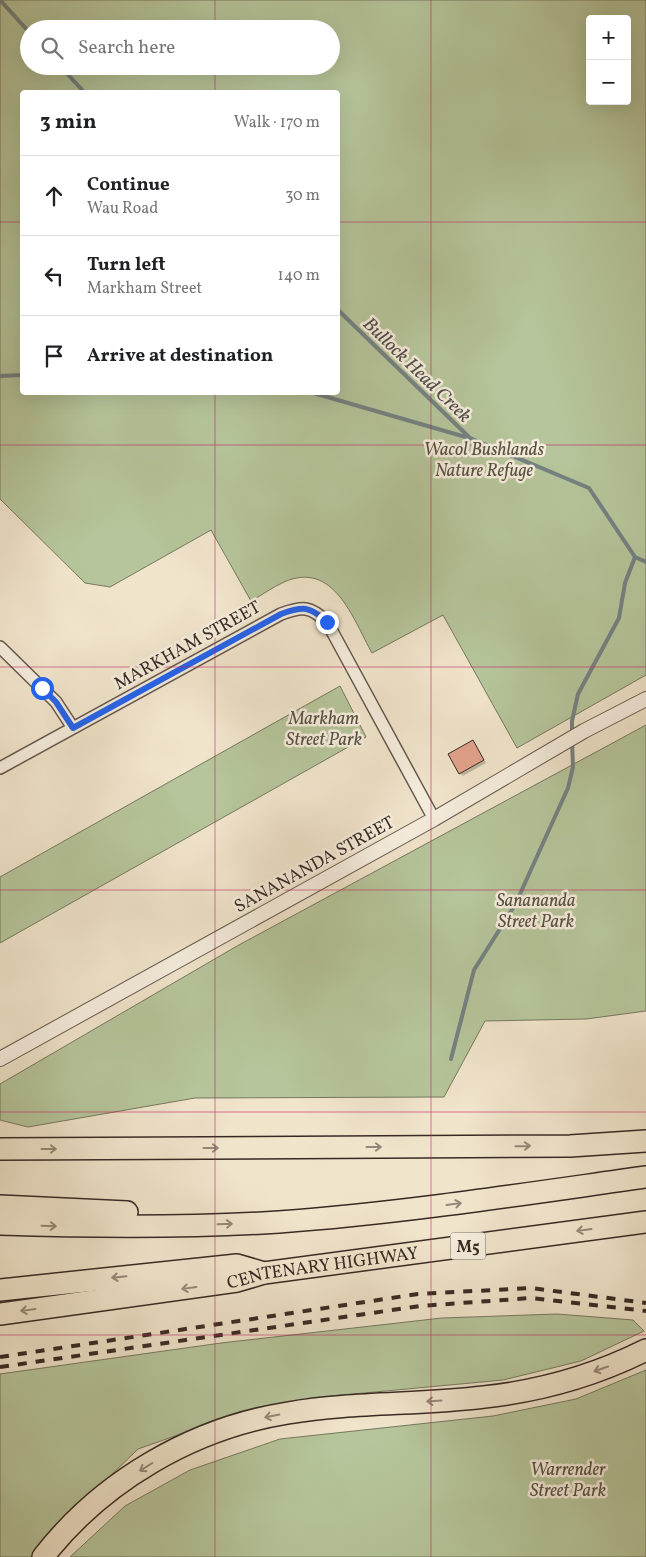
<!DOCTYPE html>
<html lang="en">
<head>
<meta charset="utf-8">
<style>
  body { margin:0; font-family:Vollkorn,serif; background:#f6f6f6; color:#202124 }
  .controls { position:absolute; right:15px; top:15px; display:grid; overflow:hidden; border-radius:5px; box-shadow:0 5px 20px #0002 }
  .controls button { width:45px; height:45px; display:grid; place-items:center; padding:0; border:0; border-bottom:1px solid #e0e0e0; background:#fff; color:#202124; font:25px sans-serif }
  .stop { position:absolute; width:15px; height:15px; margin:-11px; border:4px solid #2563eb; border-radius:50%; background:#fff }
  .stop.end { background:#2563eb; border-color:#fff; box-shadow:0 1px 5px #0008 }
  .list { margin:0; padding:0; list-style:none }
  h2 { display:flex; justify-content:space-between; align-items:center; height:65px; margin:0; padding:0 20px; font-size:21px }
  h2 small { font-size:16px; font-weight:400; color:#757577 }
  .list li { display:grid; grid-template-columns:32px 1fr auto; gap:15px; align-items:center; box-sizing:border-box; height:80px; padding:0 20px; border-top:1px solid #e0e0e0 }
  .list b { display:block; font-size:19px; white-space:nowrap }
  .list p { margin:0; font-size:16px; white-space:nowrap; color:#757577 }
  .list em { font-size:16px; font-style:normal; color:#757577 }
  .icon { flex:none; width:28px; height:28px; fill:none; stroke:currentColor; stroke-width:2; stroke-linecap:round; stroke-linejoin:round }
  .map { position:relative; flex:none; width:646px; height:1557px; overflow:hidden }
  .search { position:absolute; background:#fff; box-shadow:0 5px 20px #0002; left:20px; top:20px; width:320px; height:55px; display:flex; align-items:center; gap:12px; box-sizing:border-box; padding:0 18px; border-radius:28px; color:#757577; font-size:19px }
  .panel { position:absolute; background:#fff; box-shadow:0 5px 20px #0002; left:20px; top:90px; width:320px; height:305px; border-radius:5px }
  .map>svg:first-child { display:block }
</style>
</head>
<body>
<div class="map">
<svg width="646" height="1557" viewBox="0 0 646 1557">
  <rect width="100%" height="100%" fill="#f0e4cb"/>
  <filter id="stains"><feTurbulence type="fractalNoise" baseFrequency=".004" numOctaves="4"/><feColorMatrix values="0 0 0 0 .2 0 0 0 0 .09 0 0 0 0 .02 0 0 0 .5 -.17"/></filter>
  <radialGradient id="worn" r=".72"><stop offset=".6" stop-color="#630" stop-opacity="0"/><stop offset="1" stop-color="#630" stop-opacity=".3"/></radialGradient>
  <path fill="#b6c59b" stroke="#767860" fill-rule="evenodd" d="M0 0H646V675L517 748 443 615 372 653C353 619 334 560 284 582 273 587 262 595 251 601L211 530 110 587 85 583 0 499ZM590 19H627V101H590ZM29 29H331V66H29ZM338 92V392H22V92Z
    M340 686 366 737 0 943V877Z
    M646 725V1011L586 1019 485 1021 444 1097 195 1098 28 1127 0 1120V1084L237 946Z
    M557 1314 633 1320 644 1331 581 1361 503 1380 332 1396 284 1403 229 1417 138 1449 68 1517 37 1557H0V1374L221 1343 442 1318Z
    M646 1370V1557H70L125 1506 190 1470 280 1439 493 1416 576 1399Z"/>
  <path fill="#0003" d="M473 741 486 763 463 776 460 773Z"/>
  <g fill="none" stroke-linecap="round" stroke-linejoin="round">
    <path stroke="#748282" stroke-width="4" d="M0 0 29 32
      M60 66 84 92
      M338 310 470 438 589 488 635 557 646 562
      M0 376 22 375
      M310 392 469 438
      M572 734V721L578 694 619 618 625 583 635 557
      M451 1059 474 970 515 905 568 788 573 767 572 741"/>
  </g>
  <path fill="#e2a38b" stroke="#372a24" d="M473 740 484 760 459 774 448 754Z"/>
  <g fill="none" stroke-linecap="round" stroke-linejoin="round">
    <g stroke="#65584e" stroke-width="14">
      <path id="minor" d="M0 647 56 702 73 728
        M0 768 281 614C303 606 310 606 327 622L434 819"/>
    </g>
    <g stroke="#65584e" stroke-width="16">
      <path id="tertiary" d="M0 1059 434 819 584 731 646 699"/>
    </g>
    <g stroke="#372a24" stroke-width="24">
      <g id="motorway">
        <path d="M0 1149 570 1146 646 1141"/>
        <path d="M0 1206 127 1212"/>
        <path d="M0 1224C93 1227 187 1228 279 1222 402 1213 524 1194 646 1177"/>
        <path d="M0 1290 237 1265 264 1273"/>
        <path id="s1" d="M0 1314 237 1281 264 1273 646 1222"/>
        <path d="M43 1557C102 1481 193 1428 288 1413 352 1402 419 1405 484 1397 540 1391 596 1375 646 1350"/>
      </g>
    </g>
    <use href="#minor" stroke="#f5eddd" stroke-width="11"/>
    <use href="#tertiary" stroke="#f5eddd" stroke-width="14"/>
    <use href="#motorway" stroke="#f0e4cb" stroke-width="21"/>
    <path stroke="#372a24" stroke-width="4" stroke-dasharray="9 9" stroke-linecap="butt" d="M0 1357 418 1294 531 1288 646 1303
      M0 1367 420 1306 531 1298 646 1311"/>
  </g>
  <defs><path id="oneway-shaft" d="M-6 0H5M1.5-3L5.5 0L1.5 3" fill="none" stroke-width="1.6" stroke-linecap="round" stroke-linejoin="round" transform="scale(1.25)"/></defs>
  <g stroke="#948778">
    <use href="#oneway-shaft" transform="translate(523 1146) rotate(-1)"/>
    <use href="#oneway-shaft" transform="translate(374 1147)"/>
    <use href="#oneway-shaft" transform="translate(211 1148)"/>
    <use href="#oneway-shaft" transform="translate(49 1149)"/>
    <use href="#oneway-shaft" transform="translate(454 1204) rotate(-8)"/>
    <use href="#oneway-shaft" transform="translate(225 1224) rotate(-2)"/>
    <use href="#oneway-shaft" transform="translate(49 1226) rotate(2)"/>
    <use href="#oneway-shaft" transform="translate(584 1230) rotate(172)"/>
    <use href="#oneway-shaft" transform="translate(119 1277) rotate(174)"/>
    <use href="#oneway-shaft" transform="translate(189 1288) rotate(172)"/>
    <use href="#oneway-shaft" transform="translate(28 1310) rotate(172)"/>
    <use href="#oneway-shaft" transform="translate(601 1369) rotate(161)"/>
    <use href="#oneway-shaft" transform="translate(434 1401) rotate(176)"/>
    <use href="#oneway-shaft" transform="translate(272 1416) rotate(169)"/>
    <use href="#oneway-shaft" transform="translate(146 1467) rotate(148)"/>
  </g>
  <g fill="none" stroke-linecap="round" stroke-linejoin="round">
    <path stroke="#2563eb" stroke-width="6" d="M42 688 56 702 73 728 281 614C303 606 310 606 327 622"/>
  </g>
  <path fill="none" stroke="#c2185b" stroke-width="1" stroke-opacity="0.55" d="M215 0V29M431 0V1557M215 66V92M0 222H22M338 222H646M215 392V1557M0 445H646M0 667H646M0 890H646M0 1112H646M0 1335H646"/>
  <g text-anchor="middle" stroke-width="5" stroke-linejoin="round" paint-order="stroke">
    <rect fill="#f5eddd" stroke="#70645c" stroke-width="1" x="450.5" y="1232.5" width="35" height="27" rx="4"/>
    <g font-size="16" font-weight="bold" fill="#372a24">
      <text x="468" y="1252">M5</text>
    </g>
    <g font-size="18" font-style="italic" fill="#575142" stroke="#f5eddd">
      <text x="484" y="455">Wacol Bushlands<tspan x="484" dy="21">Nature Refuge</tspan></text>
      <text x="324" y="724">Markham<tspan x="324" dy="21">Street Park</tspan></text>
      <text x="536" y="906">Sanananda<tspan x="536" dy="21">Street Park</tspan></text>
      <text x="568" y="1475">Warrender<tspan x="568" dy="21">Street Park</tspan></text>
    </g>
    <g font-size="18" fill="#372a24" stroke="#f5eddd">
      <text transform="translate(187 645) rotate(-29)" y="6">MARKHAM STREET</text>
      <text transform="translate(314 864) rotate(-29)" y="6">SANANANDA STREET</text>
      <text dy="6" stroke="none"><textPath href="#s1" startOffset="326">CENTENARY HIGHWAY</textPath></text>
    </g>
    <g font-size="19" font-style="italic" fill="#504e4b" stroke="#f5eddd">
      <text transform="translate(418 369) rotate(44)" y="7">Bullock Head Creek</text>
    </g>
  </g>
  <rect width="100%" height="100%" filter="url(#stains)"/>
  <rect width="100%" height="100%" fill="url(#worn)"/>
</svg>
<div class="controls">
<button>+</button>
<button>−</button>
</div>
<div class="stop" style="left:42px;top:688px"></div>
<div class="stop end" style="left:327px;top:622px"></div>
<div class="search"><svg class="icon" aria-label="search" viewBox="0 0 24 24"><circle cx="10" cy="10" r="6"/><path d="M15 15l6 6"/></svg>Search here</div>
<section class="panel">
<h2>3 min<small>Walk · 170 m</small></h2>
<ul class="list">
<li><svg class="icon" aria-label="ahead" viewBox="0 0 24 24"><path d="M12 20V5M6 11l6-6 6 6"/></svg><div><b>Continue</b><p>Wau Road</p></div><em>30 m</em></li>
<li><svg class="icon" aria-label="left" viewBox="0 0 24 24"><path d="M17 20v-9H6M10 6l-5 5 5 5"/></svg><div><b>Turn left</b><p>Markham Street</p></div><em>140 m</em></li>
<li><svg class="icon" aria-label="arrive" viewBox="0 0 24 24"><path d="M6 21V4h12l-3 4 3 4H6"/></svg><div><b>Arrive at destination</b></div></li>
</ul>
</section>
</div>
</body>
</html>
